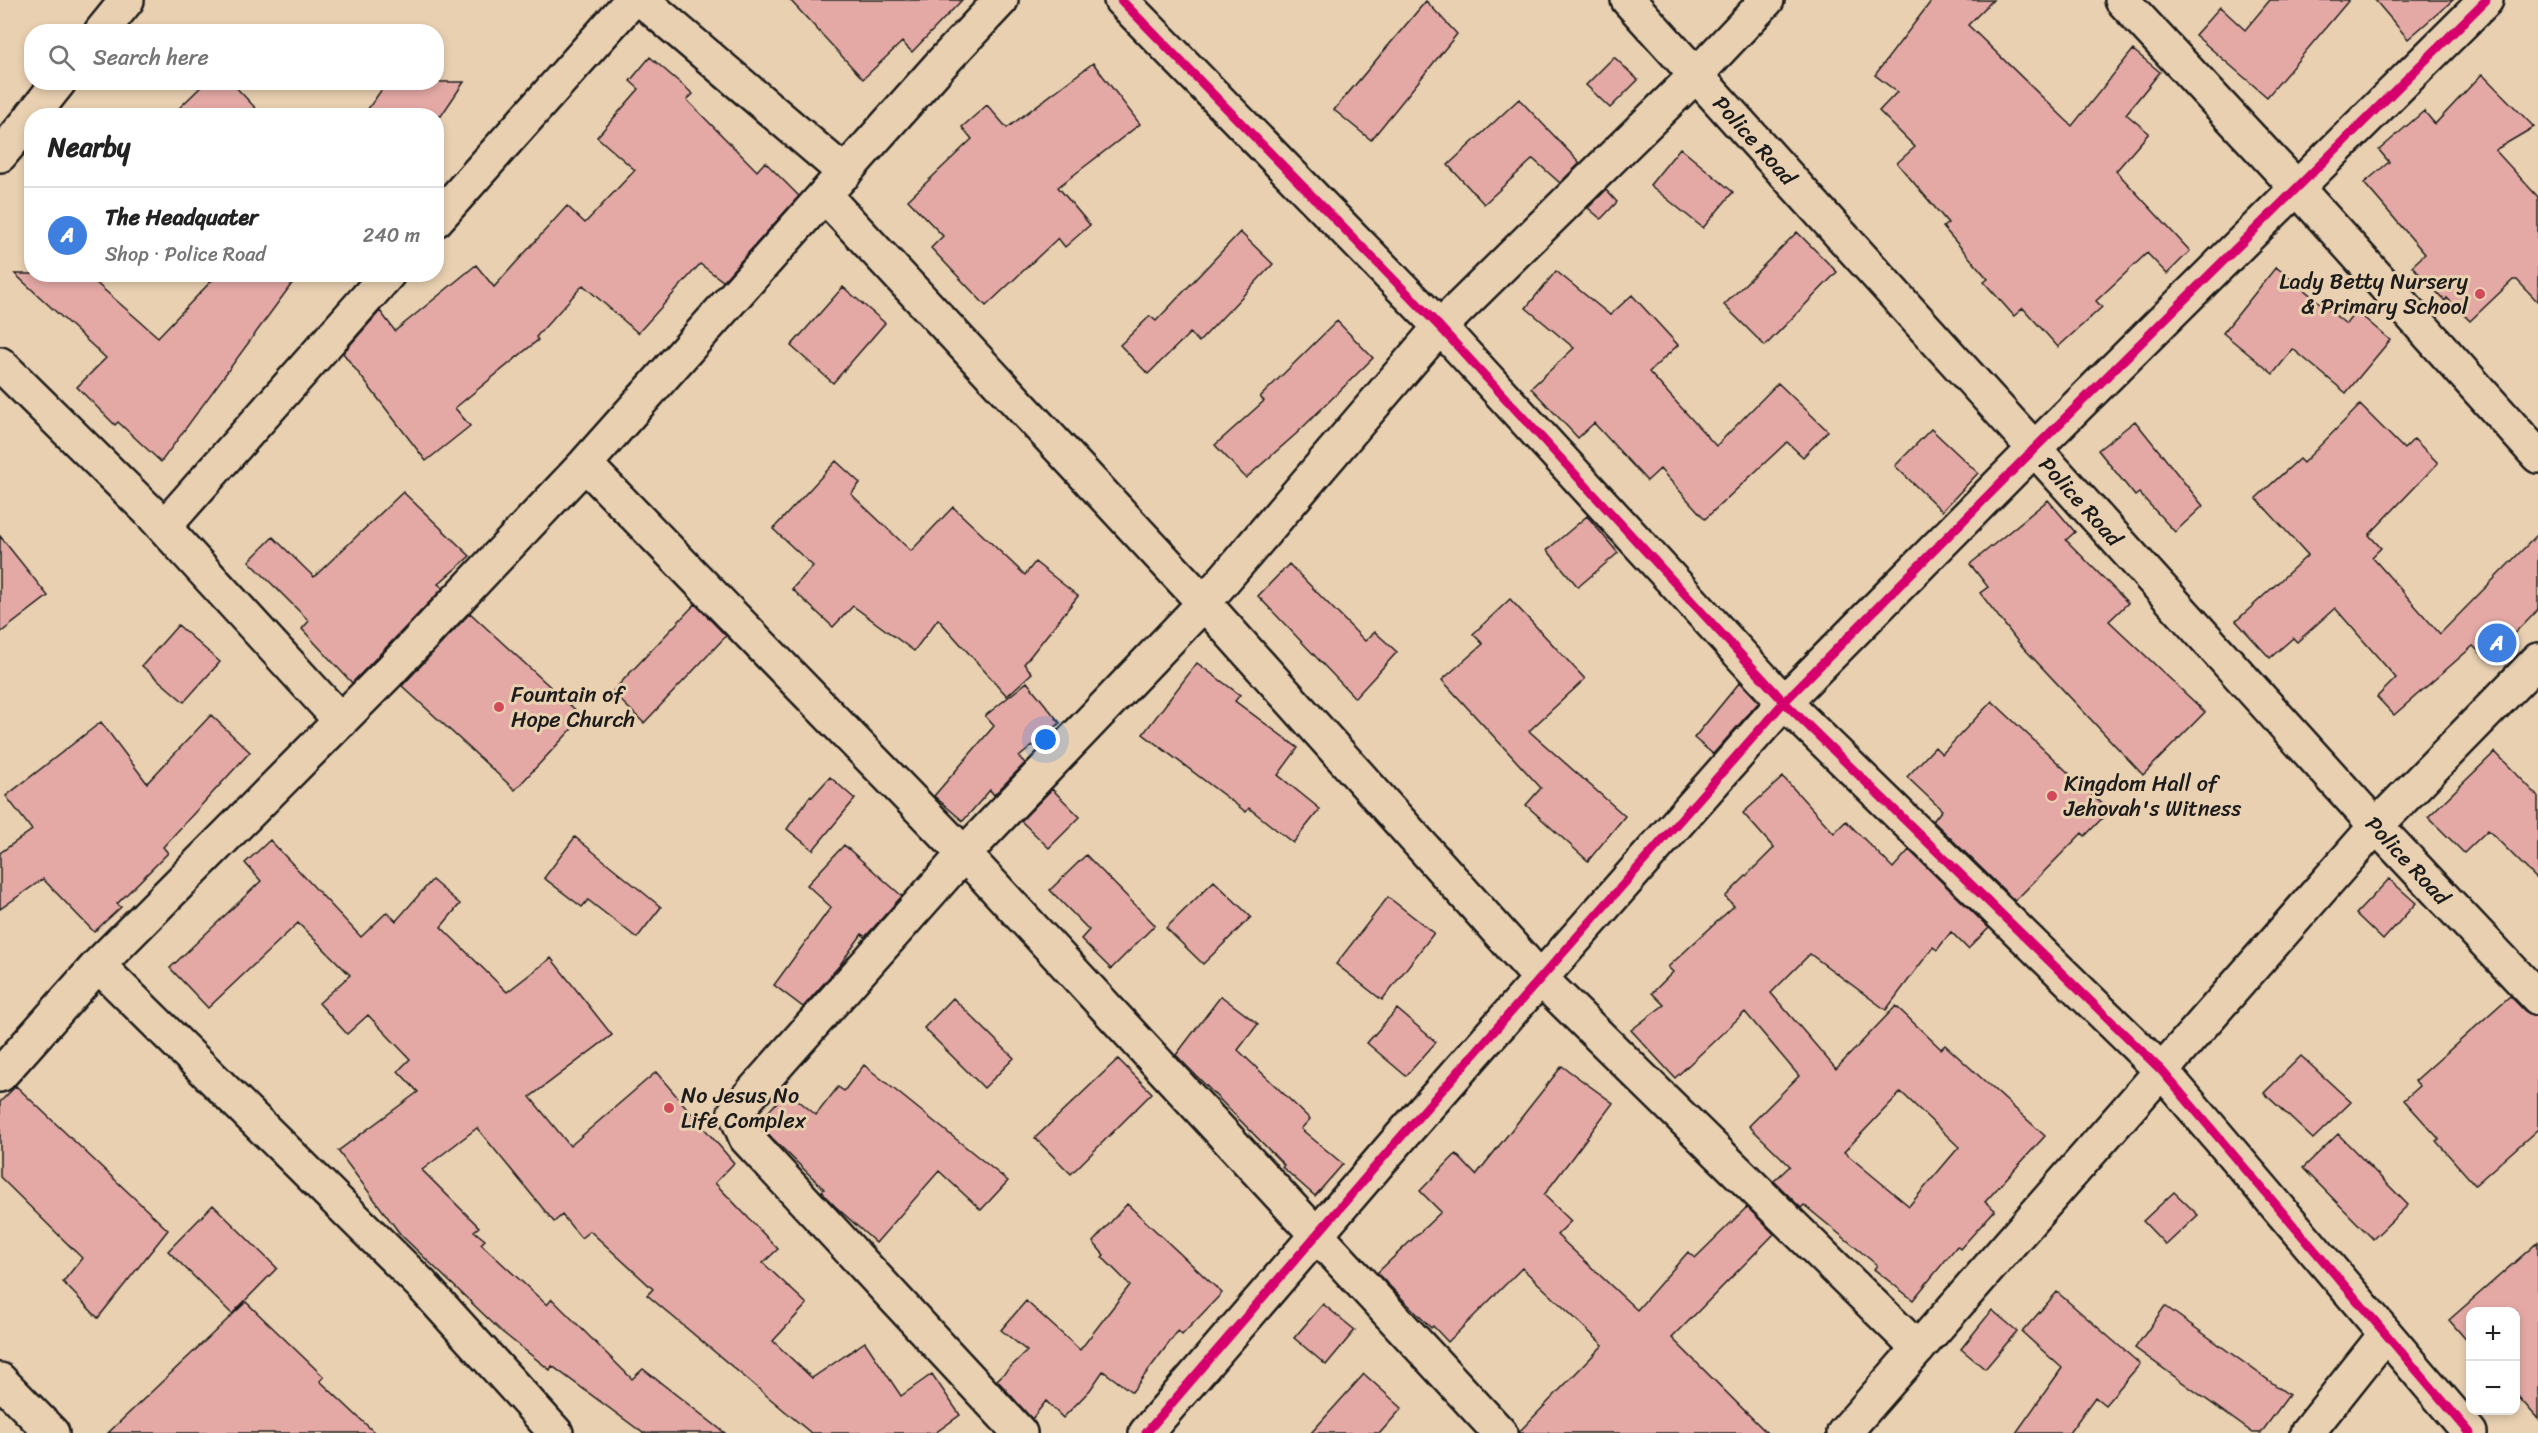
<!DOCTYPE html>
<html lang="en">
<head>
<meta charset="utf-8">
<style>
  body { margin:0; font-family:Sriracha,sans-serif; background:#f2f2f2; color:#222 }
  .controls { position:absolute; right:18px; bottom:18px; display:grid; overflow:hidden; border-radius:12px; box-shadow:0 3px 9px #0003 }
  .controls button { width:54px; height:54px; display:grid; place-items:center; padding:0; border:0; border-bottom:2px solid #e0e0e0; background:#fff; color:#222; font:30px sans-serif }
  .you { position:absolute; left:1046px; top:740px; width:21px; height:21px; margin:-15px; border:4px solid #fff; border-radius:50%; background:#1a73e8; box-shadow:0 0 0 9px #1a73e833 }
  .badge { display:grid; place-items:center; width:39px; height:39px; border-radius:50%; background:#db2777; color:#fff; font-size:20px; font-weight:700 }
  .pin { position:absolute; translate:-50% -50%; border:3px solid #fff; box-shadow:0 2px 6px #0006 }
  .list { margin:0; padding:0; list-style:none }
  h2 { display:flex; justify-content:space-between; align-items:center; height:78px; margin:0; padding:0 24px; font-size:26px }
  h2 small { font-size:20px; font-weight:400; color:#767676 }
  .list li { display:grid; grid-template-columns:39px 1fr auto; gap:18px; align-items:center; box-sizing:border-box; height:96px; padding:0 24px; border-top:2px solid #e0e0e0 }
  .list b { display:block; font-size:22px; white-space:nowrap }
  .list p { margin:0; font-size:20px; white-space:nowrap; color:#767676 }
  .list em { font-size:20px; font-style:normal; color:#767676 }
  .icon { flex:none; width:33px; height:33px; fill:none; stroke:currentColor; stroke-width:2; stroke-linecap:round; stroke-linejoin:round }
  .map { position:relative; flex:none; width:2538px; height:1433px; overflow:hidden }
  .search { position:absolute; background:#fff; box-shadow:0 3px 9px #0003; left:24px; top:24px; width:420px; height:66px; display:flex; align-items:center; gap:15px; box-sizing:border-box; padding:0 21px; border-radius:24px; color:#767676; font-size:22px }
  .panel { position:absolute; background:#fff; box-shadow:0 3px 9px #0003; left:24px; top:108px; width:420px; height:174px; border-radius:24px }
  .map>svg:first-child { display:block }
</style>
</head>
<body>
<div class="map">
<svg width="2538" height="1433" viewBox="0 0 2538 1433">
  <rect width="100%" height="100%" fill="#e9d0b1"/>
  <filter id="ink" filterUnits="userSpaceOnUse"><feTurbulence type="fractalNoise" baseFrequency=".0167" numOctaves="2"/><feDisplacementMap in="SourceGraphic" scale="12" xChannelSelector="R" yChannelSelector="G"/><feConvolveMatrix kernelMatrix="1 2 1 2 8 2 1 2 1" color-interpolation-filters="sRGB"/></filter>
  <g filter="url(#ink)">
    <path fill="#e4a9a5" stroke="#1c1c1c" stroke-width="1.5" fill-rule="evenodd" d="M790 0H962L912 52 902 42 863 79Z
      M1932 0H1993L1968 25 2072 126 2133 50 2160 72 2126 114 2149 133 2116 171 2190 251 2167 274 2147 253 2096 301 2102 307 2058 347 2023 308 2014 316 1984 282 1988 279 1943 227 1948 223 1897 163 1915 147 1879 111 1897 92 1875 75Z
      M2270 0H2349L2267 97 2195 35 2220 7 2245 30Z
      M2375 0H2453L2408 39Z
      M1426 1 1457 34 1371 140 1334 110Z
      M650 57 693 94 687 100 757 171 765 162 799 196 723 281 700 264 638 333 583 285 536 337 538 340 455 408 470 426 426 461 343 353 380 311 395 331 476 265 494 287 567 206 585 223 635 170 597 137 639 89 630 81Z
      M1614 57 1638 80 1610 108 1586 85Z
      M1093 63 1140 124 1058 187 1090 225 1065 247 1058 238 986 306 931 248 943 236 908 200 972 139 962 127 987 105 1007 128Z
      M2482 74 2534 127 2495 150 2538 197V302L2517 280H2513L2470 321 2447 298 2445 301 2412 266 2425 254 2364 183 2389 162 2379 150 2424 111 2435 124Z
      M206 82H231L263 116H171Z
      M387 82H464L441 116H363Z
      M1519 99 1580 163 1560 183 1533 159 1484 204 1448 165Z
      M1680 148 1733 192 1703 228 1650 185Z
      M1606 190 1617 202 1601 219 1588 208Z
      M1240 232 1273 264 1199 342 1190 333 1148 374 1120 345 1150 316 1156 321Z
      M1797 232 1837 272 1765 346 1724 305Z
      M2276 267 2346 324 2356 311 2390 340 2346 393 2293 349 2273 374 2223 333Z
      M1556 271 1610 315 1632 295 1678 345 1649 372 1716 446 1778 383 1828 431 1803 457 1787 442 1705 519 1660 469 1647 481 1594 423 1578 438 1531 388 1574 348 1526 308Z
      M15 274H86L158 337 218 274H299L161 462 118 422 115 425 77 387 106 358Z
      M843 287 885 323 833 383 791 346Z
      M1337 321 1373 358 1296 434 1246 478 1215 445 1264 401 1260 397Z
      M2360 405 2404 449 2414 439 2438 463 2369 535 2381 548 2372 557 2440 634 2538 534V609L2488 660 2473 646 2394 715 2377 697 2396 678 2335 608 2297 642 2293 638 2270 658 2236 621 2308 555 2256 498 2299 459 2303 463Z
      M2135 421 2203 506 2175 532 2139 493 2135 496 2098 450Z
      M1931 429 1978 473 1942 511 1895 466Z
      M836 461 860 483 851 494 911 551 953 507 1025 575 1035 562 1078 596 1024 664 1032 673 1007 696 938 619 914 651 853 606 833 627 792 589 813 566 773 529Z
      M403 492 470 556 438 584 443 588 352 683 302 629 309 621 249 561 273 537 314 577Z
      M2048 500 2075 532 2066 540 2128 603 2109 621 2205 712 2143 775 2018 642 1980 593 1988 587 1970 564Z
      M1587 516 1618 553 1578 587 1547 550Z
      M0 536 48 596 0 633Z
      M1289 564 1365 641 1375 632 1397 652 1355 698 1258 596Z
      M1510 599 1585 679 1529 731 1625 816 1588 861 1526 805 1541 788 1442 680 1483 644 1473 634Z
      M695 604 726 636 644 723 612 692Z
      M470 613 583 717 515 790 402 686Z
      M178 625 220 662 184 702 142 666Z
      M1197 663 1240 695 1235 701 1298 748 1278 775 1320 809 1293 843 1249 808 1246 812 1143 734Z
      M1027 682 1060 723 1019 757 1025 763 994 795 990 790 963 821 934 796 994 726 985 716Z
      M1740 682 1759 702 1713 754 1694 738Z
      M1992 701 2109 811 2085 836 2082 833 2015 901 1933 821 1942 810 1907 777 1935 747 1942 754Z
      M211 715 250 752 163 847 168 853 117 904 121 907 94 932 43 879 0 909V853L32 830 6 796 101 722 147 783Z
      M2495 752 2538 796V880L2488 830 2464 853 2428 817Z
      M830 777 855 799 813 850 787 829 810 796 812 797Z
      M1783 777 1834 833 1846 821 1893 868 1909 850 1989 928 1968 949 1951 932 1937 950 1933 947 1886 1010 1810 954 1771 993 1836 1069 1896 1006 1941 1049 1945 1045 2045 1136 1985 1202 1995 1210 1960 1249 1957 1246 1913 1300 1874 1269 1877 1265 1804 1205 1801 1208 1774 1181 1790 1166 1749 1126 1799 1076 1745 1012 1675 1078 1631 1030 1664 1005 1652 993 1673 972 1668 967 1734 906 1725 897 1774 848 1743 813ZM1901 1092 1959 1147 1909 1206 1844 1152Z
      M1052 789 1080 817 1049 848 1021 821Z
      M575 837 661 907 637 938 588 900 582 907 544 878Z
      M270 840 361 937 387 912 396 921 432 880 460 904 441 927 507 992 551 958 612 1035 530 1097 570 1146 656 1072 734 1163 715 1183 778 1249 763 1263 807 1304 773 1341 812 1378 865 1342 901 1396 932 1374 960 1415 935 1433H811L647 1295 653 1289 590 1231 581 1238 562 1215 554 1222 477 1128 422 1170 479 1227 474 1231 485 1240 481 1244 547 1305 552 1299 632 1379 643 1369 725 1433H643L552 1366 550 1370 502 1332 401 1235 338 1151 418 1092 398 1071 410 1059 368 1015 347 1034 319 1003 350 975 298 923 208 1008 170 968 261 881 245 863Z
      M844 845 902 896 865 937 862 934 839 966 803 1007 774 985 831 907 807 885Z
      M1086 855 1155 925 1111 969 1081 939 1089 930 1050 890Z
      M2389 879 2416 903 2383 940 2356 914Z
      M1214 881 1251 917 1203 964 1166 928Z
      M1388 897 1434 933 1382 1000 1336 964Z
      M1221 996 1258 1024 1238 1050 1310 1119 1301 1129 1343 1164 1315 1196 1282 1167 1284 1165 1176 1055Z
      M2510 996 2525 1011 2538 1016V1129L2475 1185 2436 1141 2439 1139 2404 1100 2420 1086 2415 1081Z
      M953 998 1014 1058 984 1088 924 1028Z
      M1397 1009 1436 1042 1406 1076 1367 1043Z
      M2301 1056 2351 1102 2313 1139 2264 1093Z
      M1118 1059 1152 1093 1071 1174 1035 1138Z
      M864 1065 1008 1181 981 1210 939 1171 876 1243 835 1206 821 1192 824 1189 762 1128 759 1122 787 1091 816 1115 838 1087 844 1091Z
      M1562 1066 1613 1103 1544 1195 1571 1221 1557 1235 1637 1310 1688 1252 1695 1258 1747 1207 1774 1234 1672 1338 1767 1433H1518L1603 1345 1522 1268 1448 1342 1433 1326 1431 1328 1377 1273 1441 1212 1420 1191 1456 1154 1476 1175Z
      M16 1086 168 1230 98 1318 63 1282 82 1258 0 1177V1102Z
      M2338 1134 2408 1205 2373 1239 2303 1168Z
      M2174 1192 2198 1215 2166 1245 2143 1221Z
      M1127 1204 1222 1293 1182 1335 1178 1331 1132 1392 1103 1371 1090 1390 1063 1418 1046 1401 1032 1419 997 1380 1027 1351 1001 1330 1026 1301 1080 1350 1130 1285 1102 1257 1104 1255 1093 1242Z
      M213 1205 277 1268 232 1314 168 1251Z
      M2538 1242V1419L2516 1394V1311H2470V1344L2449 1320Z
      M2057 1292 2140 1364 2105 1405 2095 1397 2069 1433H2016L2062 1368 2022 1332Z
      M246 1302 324 1377 320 1381 375 1433H108Z
      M1323 1304 1355 1330 1326 1365 1294 1338Z
      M2165 1306 2289 1395 2261 1433H2253L2135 1348Z
      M1992 1310 2017 1331 1985 1369 1961 1349Z
      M1364 1374 1402 1408 1380 1433H1311Z"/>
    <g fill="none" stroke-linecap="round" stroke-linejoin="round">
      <g stroke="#1c1c1c" stroke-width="38">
        <path id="minor" d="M642 0 845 173
          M1121 0 1440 327 1784 702 2162 1071 2470 1433
          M1628 0 2376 826 2538 998
          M2122 0 2297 188 2538 456
          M101 32 127 0
          M32 116 59 82
          M0 155 32 117
          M825 196 1204 603 1541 979 1918 1349
          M436 220 632 0
          M0 364 149 511 341 721
          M585 464 964 854 1500 1433
          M164 527 388 274
          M98 965 421 1284 556 1433
          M0 1075 98 965 389 672 585 464 941 64 1001 0
          M0 1380 52 1433
          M1020 1433 746 1138 735 1112 964 854 1204 603 1440 327 1696 75 1767 0
          M1146 1433 1399 1139 1784 702 2034 449 2486 0
          M1844 1433 2376 826 2538 660
          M2307 1433 2385 1335"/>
      </g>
      <use href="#minor" stroke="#e9d0b1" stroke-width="33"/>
      <g stroke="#e9d0b1" stroke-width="13">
        <path id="cycleway" d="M1121 0 1440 327 1784 702 2162 1071 2470 1433
          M1146 1433 1399 1139 1784 702 2034 449 2486 0"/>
      </g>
      <use href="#cycleway" stroke="#d6006c" stroke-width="9"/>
    </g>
  </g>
  <g fill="#d1495b" stroke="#e9d0b1" stroke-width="2">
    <circle cx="2480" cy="294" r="6"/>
    <circle cx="499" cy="707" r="6"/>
    <circle cx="2052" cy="796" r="6"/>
    <circle cx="669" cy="1108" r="6"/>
  </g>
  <g text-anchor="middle" stroke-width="6" stroke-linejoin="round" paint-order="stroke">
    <g font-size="22" fill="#1c1c1c" stroke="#e9d0b1">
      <text transform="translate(1755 140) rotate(48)" y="8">Police Road</text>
      <text transform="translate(2081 501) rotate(48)" y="8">Police Road</text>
      <text transform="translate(2408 860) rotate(47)" y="8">Police Road</text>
    </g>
    <g font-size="22" fill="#1c1c1c" stroke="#e9d0b1" text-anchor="start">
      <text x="2468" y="289" text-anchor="end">Lady Betty Nursery<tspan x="2468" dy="25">&amp; Primary School</tspan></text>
      <text x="511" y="702">Fountain of<tspan x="511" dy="25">Hope Church</tspan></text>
      <text x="2064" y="791">Kingdom Hall of<tspan x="2064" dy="25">Jehovah's Witness</tspan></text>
      <text x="681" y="1103">No Jesus No<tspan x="681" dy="25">Life Complex</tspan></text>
    </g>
  </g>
</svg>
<div class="controls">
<button>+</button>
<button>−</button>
</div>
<div class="you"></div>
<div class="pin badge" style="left:2497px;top:643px;background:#3f7fe0">A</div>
<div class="search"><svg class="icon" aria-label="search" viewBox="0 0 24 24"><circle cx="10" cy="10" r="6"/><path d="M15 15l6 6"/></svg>Search here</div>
<section class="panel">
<h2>Nearby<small></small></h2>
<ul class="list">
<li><span class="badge" style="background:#3f7fe0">A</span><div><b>The Headquater</b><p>Shop · Police Road</p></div><em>240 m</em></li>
</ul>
</section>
</div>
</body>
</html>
